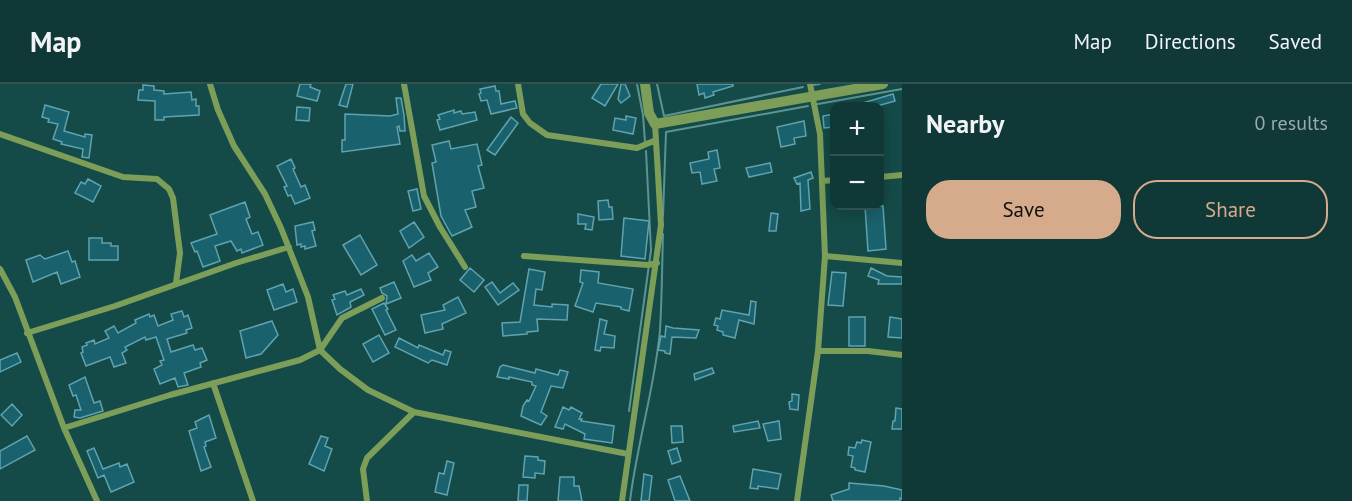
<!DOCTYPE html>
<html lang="en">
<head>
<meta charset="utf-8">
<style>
  body { margin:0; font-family:"PT Sans",sans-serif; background:#183f3e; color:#f1f3f6 }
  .controls { position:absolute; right:18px; top:18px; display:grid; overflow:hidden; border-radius:12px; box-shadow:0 3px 15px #0003 }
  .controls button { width:54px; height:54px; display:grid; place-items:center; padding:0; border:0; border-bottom:2px solid #2f5251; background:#0f3836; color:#f1f3f6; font:30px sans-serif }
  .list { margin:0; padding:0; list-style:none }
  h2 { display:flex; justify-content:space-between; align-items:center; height:78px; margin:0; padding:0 24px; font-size:26px }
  h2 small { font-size:20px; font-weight:400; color:#9bacad }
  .actions { display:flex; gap:12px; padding:18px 24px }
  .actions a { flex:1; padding:14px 0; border:2px solid #d6ab8b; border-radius:24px; text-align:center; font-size:21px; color:#d6ab8b }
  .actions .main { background:#d6ab8b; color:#111 }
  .map { position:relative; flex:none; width:902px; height:417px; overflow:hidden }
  header { display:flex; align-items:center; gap:36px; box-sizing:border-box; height:84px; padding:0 30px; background:#0f3836; border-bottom:2px solid #2f5251 }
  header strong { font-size:28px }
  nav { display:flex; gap:33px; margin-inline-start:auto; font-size:21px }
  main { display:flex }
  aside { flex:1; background:#0f3836 }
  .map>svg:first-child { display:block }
</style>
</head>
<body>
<header>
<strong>Map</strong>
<nav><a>Map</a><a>Directions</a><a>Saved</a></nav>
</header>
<main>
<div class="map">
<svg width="902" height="417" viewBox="0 0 902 417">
  <rect width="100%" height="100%" fill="#144b48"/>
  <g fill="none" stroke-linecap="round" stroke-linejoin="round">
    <path stroke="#5b9490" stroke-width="2" d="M637 0 643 31 645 58
      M657 0 664 32 803 3
      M813 1 820 0
      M818 20 902 5
      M663 132 666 48 808 22
      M629 327 651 166 646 67
      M630 417C637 359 655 303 660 246 662 214 662 181 663 150"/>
  </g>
  <path fill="#19616c" stroke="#60a3af" stroke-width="1.5" d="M300 0H311L310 3 320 7 317 17 297 12Z
    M346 0H353L347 23 339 21Z
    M601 0H618L605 22 592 14Z
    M621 0H625L630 12 621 19 618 15Z
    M697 0H733V2L713 8 714 11 705 14 704 9 699 11Z
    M143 1 154 2V6L164 7V10L191 8 192 16 196 15V22H199V31L164 33V36H155V17L138 16 139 6H143Z
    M495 2 496 7H499L501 20 515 17 517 24 491 30 487 16 481 17 479 10 481 9 480 5Z
    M893 10 895 17 877 22H856V21Z
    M396 14H401L404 31 405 47H400L399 42 397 43 400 60 342 68V56H345V30L390 32 398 30Z
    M45 21 69 28 64 47 85 53V50L92 51 89 74 82 73 83 65 61 60 62 58 53 55 58 40 48 38 49 35 42 33Z
    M297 23 310 24 309 37 296 36Z
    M454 26V29L461 27 462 30 475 28 477 36 440 46 437 36 440 35 438 31Z
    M834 30 833 43 824 44 823 32Z
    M626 32 636 34 633 50 613 46 615 34 626 36Z
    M511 33 518 39 495 71 487 66Z
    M804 37 806 52 794 54 795 60 781 63 777 43Z
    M449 57 451 65 477 60 482 81 478 82 484 104 472 107 476 123 465 126 472 143 452 152 441 132 432 79 436 78 432 61Z
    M717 66 720 84 714 85 717 97 702 100 700 88 692 89 690 79 709 75 708 68Z
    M291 75 295 84 293 85 301 103 305 101 310 114 295 120 291 111 288 112 284 103 287 102 277 82Z
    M770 79 772 88 749 93 746 84Z
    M811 88 813 94 808 96 810 125 801 127 800 99 797 100 794 94Z
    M88 95 101 102 93 118 75 109 81 98 85 100Z
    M417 105 421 125 413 127 408 107Z
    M608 116 609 123H612L613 135 599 136 598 117Z
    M245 118 250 133 246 135 252 150 258 148 263 161 242 169 241 165 237 167 231 157 215 162 220 177 203 183 197 167 195 168 191 159 217 150 210 131Z
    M865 122H883L886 165 868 167Z
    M771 129 778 130 776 147H769Z
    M578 130 594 133 592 146 585 145 586 140H578Z
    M624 134 649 137 645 175 621 172Z
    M313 138 315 146 312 147 316 162 305 165V162L301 163V160L297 161 295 142Z
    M414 138 424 153 409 164 400 147Z
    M360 151 377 181 361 191 343 161Z
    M89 154H102V159H111V162H118V176H89Z
    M68 167 72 178 75 177 80 193 61 200 57 188 33 198 26 176 40 171 45 175Z
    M429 169 438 183 428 189 431 196 414 203 403 177 412 171 416 177Z
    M470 184 484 196 474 208 460 196Z
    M871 184 887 192 902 193V200H878L879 196 868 192Z
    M529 185 545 188 542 206 536 205 534 221 552 223V220L568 221 567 236 537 235 538 247 527 248V250L503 252 502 239 520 238Z
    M581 186 599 188 598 199 633 205 629 227 621 225V223L596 219 593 228 575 222 583 199 580 198Z
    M832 188 846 189 843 222 828 221Z
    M394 198 401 214 386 220 387 212 382 209 380 204Z
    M492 198 500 209 513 199 519 206 498 221 485 203Z
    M283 200 286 208 293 205 297 218 274 226 267 206Z
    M361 205 364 211 350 218 351 223 337 231 332 216 335 215 333 211 345 207 347 211Z
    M458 213 466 229 442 240 443 245 425 249 421 231 445 226 443 221Z
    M751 217 756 218 754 240 739 236 735 254 723 251V248L717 246 718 242 714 241 716 234 720 235 722 226 749 231Z
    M384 219 388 225 386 226 396 246 385 251 372 225Z
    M182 227 184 233 188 231 192 244 186 246 187 249 167 255 171 268 193 261 195 266 202 264 207 276 200 279 201 283 184 289 188 301 178 303 175 294 160 300 154 285 162 281 160 277 164 276 156 253 146 256 145 253 125 263 127 266 122 269 126 279 114 283 110 273 86 282 81 269 83 268 82 263 87 261 86 259 94 256 95 260 109 254 105 247 114 242 118 249 136 239 135 236 149 230 150 233 154 231 158 242 173 236 171 230Z
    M849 233H865V262H849Z
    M890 233 902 235V254L888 253Z
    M600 235 607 237 604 250 615 252 614 264 601 263 600 267 595 266Z
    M272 237 278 251 261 270 246 274 240 247Z
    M666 242 673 244 699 246 696 254 672 253 670 270 665 269V267L658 266 661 252 665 253Z
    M379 251 389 269 373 278 363 260Z
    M399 254 418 264 419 261 443 271 445 266 451 268 447 281 432 276 428 279 395 263Z
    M17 269 21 278 0 288V276Z
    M503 281 535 289 536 285 558 291 560 286 568 288 563 304 551 302 541 328 547 332 541 341 521 332 523 322 527 316 529 317 536 302 532 301V298L509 293V295L497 293 500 283Z
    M712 284 714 289 695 296 694 290Z
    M85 293 94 319 100 317 103 327 80 334 74 333 75 326H81L76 311 73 312 69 301Z
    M792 310 799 311 798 326 790 325 789 318 792 317Z
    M12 320 22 331 12 342 1 331Z
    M563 323 569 326 571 323 582 329 579 335H582L581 337 614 342 612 359 584 355 585 350 565 340 563 345 555 343Z
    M896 324 902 325V345H892L893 337H895Z
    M209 331 216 354 205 358 206 362 204 363 211 383 201 387 189 347 197 344 195 338Z
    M758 337 760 344 734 348 733 342Z
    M779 337 781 355 768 357 763 340Z
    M671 342H682L683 358 672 359Z
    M27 352 35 366 0 385V367Z
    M321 352 328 354 325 362 332 365 324 387 309 380Z
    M862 356 871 358 865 388 855 386V384L851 383 853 372 848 371 849 363 855 364 857 358 861 359Z
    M94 364 103 385 119 379 120 383 127 380 134 398 111 408 104 391 98 394 87 367Z
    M677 364 681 377 672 380 668 367Z
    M525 372 538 373V376L545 377 544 390 535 389V394L523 393Z
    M447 377 454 379 447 411 435 408 439 389 444 390Z
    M753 385 781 390 778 405 758 402V405L750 404Z
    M644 390 652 392 649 417H641Z
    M680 392 690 417H675L668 396Z
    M560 393H574V402H579L582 417H558Z
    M849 399 884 402 902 406V415L900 414V417H833L831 411 849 405Z
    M519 401H528L527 417H518Z"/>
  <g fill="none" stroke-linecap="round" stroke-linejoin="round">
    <path stroke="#7c9e58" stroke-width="6" d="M210 0 218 26 234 62 265 110 281 144 308 213 320 266 340 285 368 306 414 328 628 370
      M404 0 424 112 440 143 465 183
      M518 0 523 30 530 39 547 51 637 64 656 56
      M0 50 123 93 157 95 169 105 173 114 180 169 176 199
      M880 93 902 91
      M823 97 834 96
      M524 172 648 181 657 179
      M825 172 902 179
      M0 185 15 213 64 344 97 417
      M27 249 115 222 236 179 289 163
      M818 267H868L902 271
      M213 299 253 417
      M64 344 170 311 300 276 320 266 342 234 382 214
      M367 417 363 385 367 374 414 328
      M622 417 661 141 655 40
      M797 417 818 267 825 172 820 50 810 0"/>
    <path stroke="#7c9e58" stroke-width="10" d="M645 0 649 29 655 40 883 0"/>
  </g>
</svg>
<div class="controls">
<button>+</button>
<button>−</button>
</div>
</div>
<aside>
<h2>Nearby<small>0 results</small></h2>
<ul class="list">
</ul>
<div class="actions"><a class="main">Save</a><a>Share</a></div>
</aside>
</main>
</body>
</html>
